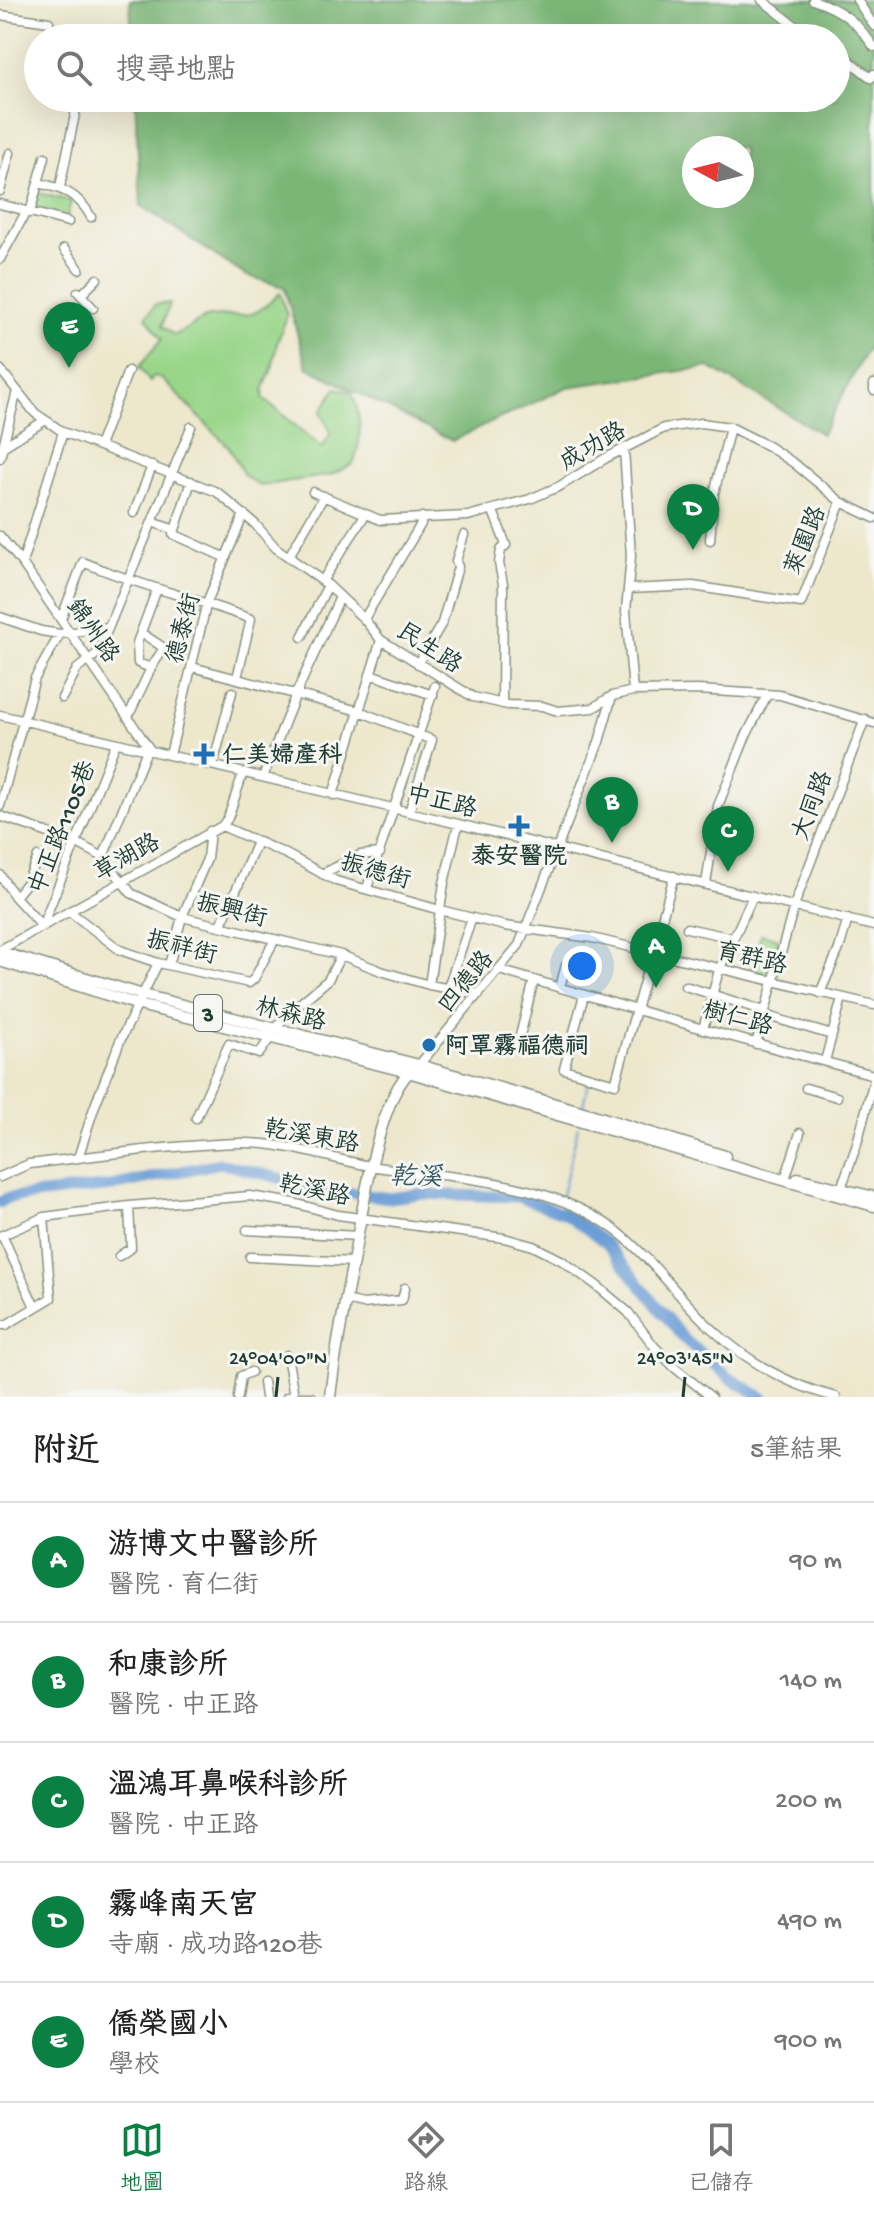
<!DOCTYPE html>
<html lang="zh-TW">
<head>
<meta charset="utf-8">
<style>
  body { margin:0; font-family:"Gochi Hand","LXGW WenKai TC",sans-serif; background:#f2f2f2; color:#222 }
  .compass { position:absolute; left:682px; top:136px; width:72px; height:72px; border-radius:50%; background:#fff; box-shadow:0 8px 32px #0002; rotate:277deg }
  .you { position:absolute; left:582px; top:966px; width:28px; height:28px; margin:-20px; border:6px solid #fff; border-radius:50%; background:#1a73e8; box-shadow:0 0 0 12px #1a73e833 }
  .badge { display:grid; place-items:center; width:52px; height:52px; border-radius:50%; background:#0b8043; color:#fff; font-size:26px; font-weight:700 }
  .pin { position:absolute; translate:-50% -66px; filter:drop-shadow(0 2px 4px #0008) }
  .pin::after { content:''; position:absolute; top:42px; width:28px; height:24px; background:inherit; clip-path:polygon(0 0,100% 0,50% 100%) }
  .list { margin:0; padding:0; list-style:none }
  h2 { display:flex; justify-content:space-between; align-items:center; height:104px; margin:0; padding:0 32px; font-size:34px }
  h2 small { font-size:26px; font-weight:400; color:#767676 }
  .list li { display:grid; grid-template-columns:52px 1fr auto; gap:24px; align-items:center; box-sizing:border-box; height:120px; padding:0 32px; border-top:2px solid #e0e0e0 }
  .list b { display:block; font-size:30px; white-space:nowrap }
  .list p { margin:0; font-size:26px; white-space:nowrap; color:#767676 }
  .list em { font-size:26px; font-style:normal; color:#767676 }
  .icon { flex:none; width:44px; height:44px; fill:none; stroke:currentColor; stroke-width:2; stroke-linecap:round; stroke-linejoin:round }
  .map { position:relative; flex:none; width:874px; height:1397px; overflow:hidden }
  .search { position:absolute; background:#fff; box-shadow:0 8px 32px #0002; left:24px; right:24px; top:24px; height:88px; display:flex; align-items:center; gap:20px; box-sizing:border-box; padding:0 28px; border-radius:44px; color:#767676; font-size:30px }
  .sheet { height:704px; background:#fff }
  nav { display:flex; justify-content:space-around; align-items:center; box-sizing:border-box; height:112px; border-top:2px solid #e0e0e0; background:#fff; font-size:22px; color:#767676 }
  nav a { display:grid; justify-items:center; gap:4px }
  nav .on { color:#0b8043 }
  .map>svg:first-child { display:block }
</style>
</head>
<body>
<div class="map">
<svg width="874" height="1397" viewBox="0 0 874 1397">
  <rect width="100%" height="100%" fill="#f6f6f2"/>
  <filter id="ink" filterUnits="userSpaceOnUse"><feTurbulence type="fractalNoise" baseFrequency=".0125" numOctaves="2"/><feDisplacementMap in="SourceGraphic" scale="16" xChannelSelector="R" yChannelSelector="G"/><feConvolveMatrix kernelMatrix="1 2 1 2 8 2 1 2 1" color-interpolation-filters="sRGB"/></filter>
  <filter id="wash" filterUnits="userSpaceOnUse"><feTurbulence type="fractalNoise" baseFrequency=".006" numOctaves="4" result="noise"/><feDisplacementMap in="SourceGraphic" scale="32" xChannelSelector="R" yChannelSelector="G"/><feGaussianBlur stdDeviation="1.8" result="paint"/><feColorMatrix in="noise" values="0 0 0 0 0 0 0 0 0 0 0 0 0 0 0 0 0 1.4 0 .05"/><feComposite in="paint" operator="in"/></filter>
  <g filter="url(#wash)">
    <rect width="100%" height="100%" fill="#ede7cc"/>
    <path fill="#99d68a" stroke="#5c8a5f" stroke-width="2" d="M38 193 71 201 67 218 34 210Z
      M280 293 287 316 277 343 272 369 264 387 263 398 322 448 331 433 321 412 336 388 352 392C361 417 363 439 353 464L331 475 259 486 244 475 229 447 162 379 154 376 150 382 139 367 162 339 146 317 156 304 170 303 162 326 174 335C186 331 199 319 209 317 249 312 248 324 280 293Z
      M761 934 779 939 769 971 764 974 750 971Z"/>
    <path fill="#7ab776" stroke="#4c7a55" stroke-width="2" fill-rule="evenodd" d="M130 0H874V342L869 346 822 434 709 367 567 387 452 441 307 367 284 287 245 275 141 206 135 98H836V38H132ZM694 148H742V196H694Z"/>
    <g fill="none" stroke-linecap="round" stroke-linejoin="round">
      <path stroke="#6b9cd5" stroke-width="2" d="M582 1109 589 1080
        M561 1199 578 1127"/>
      <path stroke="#6b9cd5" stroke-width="11" d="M0 1203 7 1198 112 1186 220 1163 321 1189 390 1198 420 1194 519 1197 566 1214 606 1243 683 1338 730 1378 762 1397"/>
    </g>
  </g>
  <g filter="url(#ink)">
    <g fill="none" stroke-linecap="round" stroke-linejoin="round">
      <g stroke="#869280" stroke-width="11">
        <path id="minor" d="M762 0 807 35 812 32 821 38
          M813 0C842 10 856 21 874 47
          M857 0 874 26
          M0 15 49 22
          M836 50 871 78 874 74
          M38 183C62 188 79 194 91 217
          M60 187 77 105
          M0 191 10 153
          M0 204 68 222
          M30 213 45 157
          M64 249 79 269
          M0 259 26 212
          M78 292 93 308
          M82 294 97 279
          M0 369 35 413 63 432 217 492 255 524 276 548 328 585 364 619 381 640 473 697 508 705 542 706 558 711 593 708 612 696 633 691 697 690 780 695 874 723
          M874 384V390
          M4 446 44 421
          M99 446 128 371
          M624 449 631 556 628 589
          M0 458 17 391
          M313 492 380 520 468 516 530 499 560 486 606 458 664 428 701 423 730 427 768 446 795 464 841 502 874 518
          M493 511 506 545 501 550 499 563 503 584 502 704
          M134 513 152 466
          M152 522 175 530 173 534 224 557
          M175 530 191 481
          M0 536 22 563 151 751
          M710 540 714 494 730 427
          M289 556 324 496
          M22 563 63 432
          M322 581 365 515
          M0 617 41 631 60 634 108 627
          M61 619 83 562C138 586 196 598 251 619L237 678
          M364 619 421 524 422 517
          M302 637 328 585
          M418 664 442 623 458 567 456 561 464 535
          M192 667 359 711 432 740 409 812
          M151 668 138 663 137 643 157 589
          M370 674 433 695
          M633 691 626 611 628 589 693 586 801 603 841 502
          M62 698 77 669 98 653 191 427
          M0 715 409 812 874 926
          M129 715 151 668 164 648 146 636
          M170 755 207 602 244 514
          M213 765 232 692
          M263 777 296 694 340 597
          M333 795 381 640
          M0 806 35 678 60 634
          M0 816 77 843 103 857 131 893 182 917 341 955 381 971 429 985 479 994
          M222 826 286 854 336 881 440 910 505 926 592 938 874 1005
          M103 857 147 750
          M322 874 360 855 380 853
          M0 875 15 897 42 926 116 743
          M706 884 718 806 745 738 767 695
          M367 888 435 686
          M15 897 27 882 38 857
          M69 911 120 950 158 963 249 983 254 979 274 941
          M221 925 257 842
          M687 928 733 938
          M0 950 222 826 228 818 243 773
          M169 965 182 917 207 859 210 831
          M499 970 703 1029 874 1075
          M429 985 444 883 458 825
          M685 986 765 1011
          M448 987 472 918
          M560 987 566 965
          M820 993 839 949 848 919
          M584 995 564 1069 615 1084 674 876
          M764 1015 832 1035
          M703 1029 719 970 753 896
          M518 1044 534 980
          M756 1044 794 906 865 719
          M825 1061 842 998
          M419 1065 519 945 599 742 612 696
          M806 1088 837 1097
          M196 1118 229 1044 259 1054 285 1016 328 980 341 955
          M78 1158 94 1108 120 1041 158 963
          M786 1176 800 1133
          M0 1177 29 1164C98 1156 169 1145 239 1143 284 1142 327 1158 370 1166 454 1179 547 1178 618 1232 653 1260 678 1297 710 1327 746 1361 788 1385 836 1397
          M839 1194 856 1147 874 1080
          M247 1230 358 1236
          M2 1235 35 1307
          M0 1236 44 1217 129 1206 250 1196 294 1203 338 1215 504 1238 533 1246 561 1260 596 1285 628 1312 654 1346 675 1368 711 1397
          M119 1256 131 1248 129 1206
          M250 1257 353 1262
          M345 1300 363 1304 402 1300 405 1288
          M0 1325H6L51 1298 44 1217
          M287 1355 294 1396
          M263 1382 265 1397
          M238 1397 241 1376 251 1372
          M287 1397H311"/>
      </g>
      <g stroke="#869280" stroke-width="13">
        <path id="major" d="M0 952 143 995 419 1065 587 1113 725 1156
          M0 961 139 1005 408 1072 874 1206
          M798 1178 874 1197
          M330 1397C335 1351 344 1307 353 1262 361 1220 378 1094 413 1069"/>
      </g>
      <use href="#minor" stroke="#fff" stroke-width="8"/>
      <use href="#major" stroke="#fff" stroke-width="10"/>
    </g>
  </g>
  <path fill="none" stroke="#1f3d34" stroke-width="3" d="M276 1397 278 1377M683 1397 685 1377"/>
  <g fill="#1f6fb2" stroke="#f6f6f2" stroke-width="3">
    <path d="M200 742h8v8h8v8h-8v8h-8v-8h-8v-8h8z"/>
    <path d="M515 814h8v8h8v8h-8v8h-8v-8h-8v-8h8z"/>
    <circle cx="429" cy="1045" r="8"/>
  </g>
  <g text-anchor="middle" stroke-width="6" stroke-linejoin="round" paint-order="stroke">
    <rect fill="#f6f6f2" stroke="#60746d" stroke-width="2" x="194" y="995" width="28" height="36" rx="6"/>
    <g font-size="22" font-weight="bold" fill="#1f3d34">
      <text x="208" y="1021">3</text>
    </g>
    <g font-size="24" fill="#1f3d34" stroke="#f6f6f2">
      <text transform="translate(592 445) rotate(-30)" y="8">成功路</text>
      <text transform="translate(804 540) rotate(-68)" y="8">萊園路</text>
      <text transform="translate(182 628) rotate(-75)" y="8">德泰街</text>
      <text transform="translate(94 630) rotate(55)" y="8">錦州路</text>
      <text transform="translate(430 647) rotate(33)" y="8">民生路</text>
      <text transform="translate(442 800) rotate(14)" y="8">中正路</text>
      <text transform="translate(811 805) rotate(-69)" y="8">大同路</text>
      <text transform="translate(61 827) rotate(-68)" y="8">中正路1105巷</text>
      <text transform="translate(126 856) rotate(-29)" y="8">草湖路</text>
      <text transform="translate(376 870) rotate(16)" y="8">振德街</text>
      <text transform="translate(232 909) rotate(14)" y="8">振興街</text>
      <text transform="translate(182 946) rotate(14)" y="8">振祥街</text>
      <text transform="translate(752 957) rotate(13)" y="8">育群路</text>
      <text transform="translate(465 981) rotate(-51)" y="8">四德路</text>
      <text transform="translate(291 1013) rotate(14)" y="8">林森路</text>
      <text transform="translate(738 1017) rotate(15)" y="8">樹仁路</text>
      <text transform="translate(312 1135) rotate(10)" y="8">乾溪東路</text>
      <text transform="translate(315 1189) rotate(12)" y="8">乾溪路</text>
    </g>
    <g font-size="24" font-weight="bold" fill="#1f3d34" stroke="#f6f6f2" text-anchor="start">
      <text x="222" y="762">仁美婦產科</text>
      <text x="519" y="863" text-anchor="middle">泰安醫院</text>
      <text x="445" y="1053">阿罩霧福德祠</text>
    </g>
    <g font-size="26" font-style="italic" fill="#365a64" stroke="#f6f6f2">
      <text transform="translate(416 1175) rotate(1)" y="9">乾溪</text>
    </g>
  </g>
  <g font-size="20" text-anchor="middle" fill="#1f3d34" stroke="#f6f6f2" stroke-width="6" stroke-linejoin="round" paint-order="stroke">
    <text x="278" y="1364">24°04'00"N</text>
    <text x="685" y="1364">24°03'45"N</text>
  </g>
</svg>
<svg class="compass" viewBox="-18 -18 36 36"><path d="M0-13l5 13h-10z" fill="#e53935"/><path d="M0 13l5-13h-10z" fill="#767676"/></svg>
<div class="you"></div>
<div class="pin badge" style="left:656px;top:988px">A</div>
<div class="pin badge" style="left:612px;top:843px">B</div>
<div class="pin badge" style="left:728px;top:872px">C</div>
<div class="pin badge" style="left:693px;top:550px">D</div>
<div class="pin badge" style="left:69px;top:368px">E</div>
<div class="search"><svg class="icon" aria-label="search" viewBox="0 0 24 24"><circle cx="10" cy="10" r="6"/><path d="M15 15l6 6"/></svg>搜尋地點</div>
</div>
<section class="sheet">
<h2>附近<small>5筆結果</small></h2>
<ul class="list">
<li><span class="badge">A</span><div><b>游博文中醫診所</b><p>醫院 · 育仁街</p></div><em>90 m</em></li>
<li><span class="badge">B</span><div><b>和康診所</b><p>醫院 · 中正路</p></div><em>140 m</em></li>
<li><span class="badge">C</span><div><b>溫鴻耳鼻喉科診所</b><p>醫院 · 中正路</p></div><em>200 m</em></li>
<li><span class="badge">D</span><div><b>霧峰南天宮</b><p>寺廟 · 成功路120巷</p></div><em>490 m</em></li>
<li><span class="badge">E</span><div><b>僑榮國小</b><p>學校</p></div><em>900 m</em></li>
</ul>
</section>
<nav>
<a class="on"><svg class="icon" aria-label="map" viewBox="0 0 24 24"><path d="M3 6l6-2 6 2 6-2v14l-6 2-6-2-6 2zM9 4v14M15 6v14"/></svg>地圖</a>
<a><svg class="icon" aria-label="directions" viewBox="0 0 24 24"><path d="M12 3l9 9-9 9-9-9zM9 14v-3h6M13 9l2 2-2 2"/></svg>路線</a>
<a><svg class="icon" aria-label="saved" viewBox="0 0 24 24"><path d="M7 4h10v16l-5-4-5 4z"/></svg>已儲存</a>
</nav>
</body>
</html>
